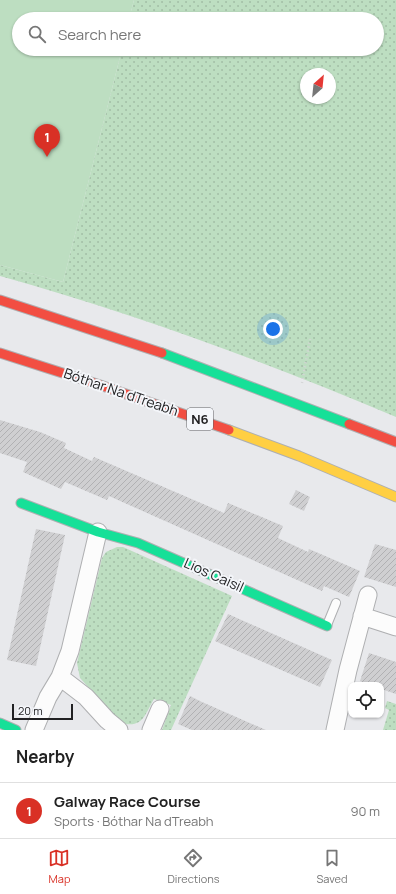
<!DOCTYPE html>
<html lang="en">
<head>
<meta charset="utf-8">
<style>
  body { margin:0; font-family:Manrope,sans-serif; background:#f6f6f6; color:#222 }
  .controls { position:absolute; right:12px; bottom:12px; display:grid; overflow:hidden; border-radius:8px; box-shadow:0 1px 3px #0004 }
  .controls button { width:36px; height:36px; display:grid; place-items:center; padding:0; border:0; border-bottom:1px solid #e0e0e0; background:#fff; color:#222; font:20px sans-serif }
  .compass { position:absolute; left:300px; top:68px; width:36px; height:36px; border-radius:50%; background:#fff; box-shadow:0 1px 3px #0004; rotate:27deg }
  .scale { position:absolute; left:12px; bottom:10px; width:61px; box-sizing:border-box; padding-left:4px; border:2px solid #212123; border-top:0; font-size:11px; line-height:14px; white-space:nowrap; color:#212123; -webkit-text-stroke:3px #f4f6fa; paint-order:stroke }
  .you { position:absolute; left:273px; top:329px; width:14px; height:14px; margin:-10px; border:3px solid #fff; border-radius:50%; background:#1a73e8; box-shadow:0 0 0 6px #1a73e833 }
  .badge { display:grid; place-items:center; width:26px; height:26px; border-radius:50%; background:#d93025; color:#fff; font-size:13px; font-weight:700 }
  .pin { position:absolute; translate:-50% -33px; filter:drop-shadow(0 1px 2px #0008) }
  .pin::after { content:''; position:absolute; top:21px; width:14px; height:12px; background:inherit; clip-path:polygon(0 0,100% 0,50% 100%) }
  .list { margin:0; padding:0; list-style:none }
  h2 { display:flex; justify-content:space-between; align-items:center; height:52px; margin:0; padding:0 16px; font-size:17px }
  h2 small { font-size:13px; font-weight:400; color:#767676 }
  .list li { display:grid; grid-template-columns:26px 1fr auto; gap:12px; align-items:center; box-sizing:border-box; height:56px; padding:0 16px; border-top:1px solid #e0e0e0 }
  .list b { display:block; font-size:15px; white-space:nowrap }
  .list p { margin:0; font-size:13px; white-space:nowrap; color:#767676 }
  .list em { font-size:13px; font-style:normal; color:#767676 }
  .icon { flex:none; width:22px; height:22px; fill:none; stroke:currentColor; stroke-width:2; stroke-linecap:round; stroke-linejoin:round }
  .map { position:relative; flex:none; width:396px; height:730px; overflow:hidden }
  .search { position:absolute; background:#fff; box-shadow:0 1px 3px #0004; left:12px; right:12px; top:12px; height:44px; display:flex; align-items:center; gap:10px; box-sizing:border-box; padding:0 14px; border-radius:22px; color:#767676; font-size:15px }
  .sheet { height:108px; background:#fff }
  nav { display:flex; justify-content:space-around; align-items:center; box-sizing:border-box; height:56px; border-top:1px solid #e0e0e0; background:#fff; font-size:11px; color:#767676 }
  nav a { display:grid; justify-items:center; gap:2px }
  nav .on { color:#d93025 }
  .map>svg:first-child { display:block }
</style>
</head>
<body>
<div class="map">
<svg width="396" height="730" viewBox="0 0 396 730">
  <defs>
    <pattern id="grass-dots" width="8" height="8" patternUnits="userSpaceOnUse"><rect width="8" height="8" fill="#bddec1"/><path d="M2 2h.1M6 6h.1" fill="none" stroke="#a2bea6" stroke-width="1.8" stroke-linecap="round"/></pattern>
    <pattern id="building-hatch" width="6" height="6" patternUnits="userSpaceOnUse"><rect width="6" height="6" fill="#cfcfd1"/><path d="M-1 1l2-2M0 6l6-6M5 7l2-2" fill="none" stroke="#b1b1b3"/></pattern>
  </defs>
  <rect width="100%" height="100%" fill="#e8e9ec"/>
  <path fill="url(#grass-dots)" fill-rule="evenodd" d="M134 0H396V417C267 362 135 314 0 276V265L63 282 122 49H377V19H129ZM306 74H330V98H306Z
    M117 547H123L232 596 171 730H162L171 705 154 699C145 714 143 729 121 723L80 678 77 663 102 558 106 552Z
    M387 701 396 704V730H383L389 710 385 708Z"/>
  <path fill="#bddec1" d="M0 0H134L129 19H19V49H122L63 282 0 265Z"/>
  <path fill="url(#building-hatch)" d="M0 420 40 432 66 443 64 448 92 461 94 457 224 513 228 503 283 526 278 538 308 552 309 549 360 571 349 597 324 586 322 591 109 496 107 500 65 482 61 489 23 472 27 462 0 453Z
    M296 490 310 497 304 511 289 504Z
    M36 529 65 535 36 666 7 660Z
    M375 544 396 550V587L364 577Z
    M228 614 332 660 320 687 215 641Z
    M369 653 396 662V694L381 689V685H370L360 681Z
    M190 696 202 702 266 730H192L178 724Z"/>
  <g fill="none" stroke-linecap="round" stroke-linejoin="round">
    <g stroke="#aeafb1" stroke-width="10">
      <path id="lane" d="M327 625 336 603"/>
    </g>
    <g stroke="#aeafb1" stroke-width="19">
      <path id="street" d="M362 616 396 627
        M60 677 86 697 107 720 119 730
        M34 730 48 697 60 677 70 651 98 532
        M151 730 160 709
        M335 730 348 670 368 595"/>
    </g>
    <g stroke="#aeafb1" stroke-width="11">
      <path id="fast" d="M162 353 349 424
        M21 503 98 532 138 543 327 626
        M0 723 16 730"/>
    </g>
    <g stroke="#aeafb1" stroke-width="11">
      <path id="slow" d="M229 430 299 456 396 497"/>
    </g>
    <g stroke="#aeafb1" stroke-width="11">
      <path id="jam" d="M0 300 162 353
        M0 353 100 385 229 430
        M349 424 396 442"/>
    </g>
    <path stroke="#d5d5d7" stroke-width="2.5" stroke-dasharray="1 3" stroke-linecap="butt" d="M302 383 310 339"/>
    <use href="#lane" stroke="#fcfcfc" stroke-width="8"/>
    <use href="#street" stroke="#fcfcfc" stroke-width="17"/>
    <use href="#fast" stroke="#16e098" stroke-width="9"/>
    <use href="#slow" stroke="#ffcf43" stroke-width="9"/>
    <use href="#jam" stroke="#f24e42" stroke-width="9"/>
  </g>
  <g text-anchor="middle" stroke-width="4" stroke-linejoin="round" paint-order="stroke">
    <rect fill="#f4f6fa" stroke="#606164" stroke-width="1" x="187" y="408" width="26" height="22" rx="3"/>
    <g font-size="13" font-weight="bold" fill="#212123">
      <text x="200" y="424">N6</text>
    </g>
    <g font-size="14" fill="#212123" stroke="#f4f6fa">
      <text transform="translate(121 392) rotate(19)" y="5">Bóthar Na dTreabh</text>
      <text transform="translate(214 575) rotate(24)" y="5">Lios Caisil</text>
    </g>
  </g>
</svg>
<div class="controls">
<button><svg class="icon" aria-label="locate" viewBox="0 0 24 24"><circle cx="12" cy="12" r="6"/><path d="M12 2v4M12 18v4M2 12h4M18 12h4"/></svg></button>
</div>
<svg class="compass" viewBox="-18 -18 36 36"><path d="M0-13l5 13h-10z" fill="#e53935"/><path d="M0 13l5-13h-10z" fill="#767676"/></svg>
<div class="scale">20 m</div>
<div class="you"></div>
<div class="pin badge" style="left:47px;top:157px">1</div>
<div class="search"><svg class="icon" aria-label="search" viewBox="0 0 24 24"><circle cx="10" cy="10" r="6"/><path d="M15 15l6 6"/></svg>Search here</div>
</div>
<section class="sheet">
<h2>Nearby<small></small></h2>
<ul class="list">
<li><span class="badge">1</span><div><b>Galway Race Course</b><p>Sports · Bóthar Na dTreabh</p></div><em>90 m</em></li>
</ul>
</section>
<nav>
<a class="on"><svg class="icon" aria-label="map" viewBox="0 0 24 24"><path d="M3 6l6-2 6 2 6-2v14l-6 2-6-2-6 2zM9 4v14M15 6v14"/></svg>Map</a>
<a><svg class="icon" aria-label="directions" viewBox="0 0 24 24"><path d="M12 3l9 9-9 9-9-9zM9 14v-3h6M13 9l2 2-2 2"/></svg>Directions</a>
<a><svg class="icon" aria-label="saved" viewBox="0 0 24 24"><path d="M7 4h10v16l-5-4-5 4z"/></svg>Saved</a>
</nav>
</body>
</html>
